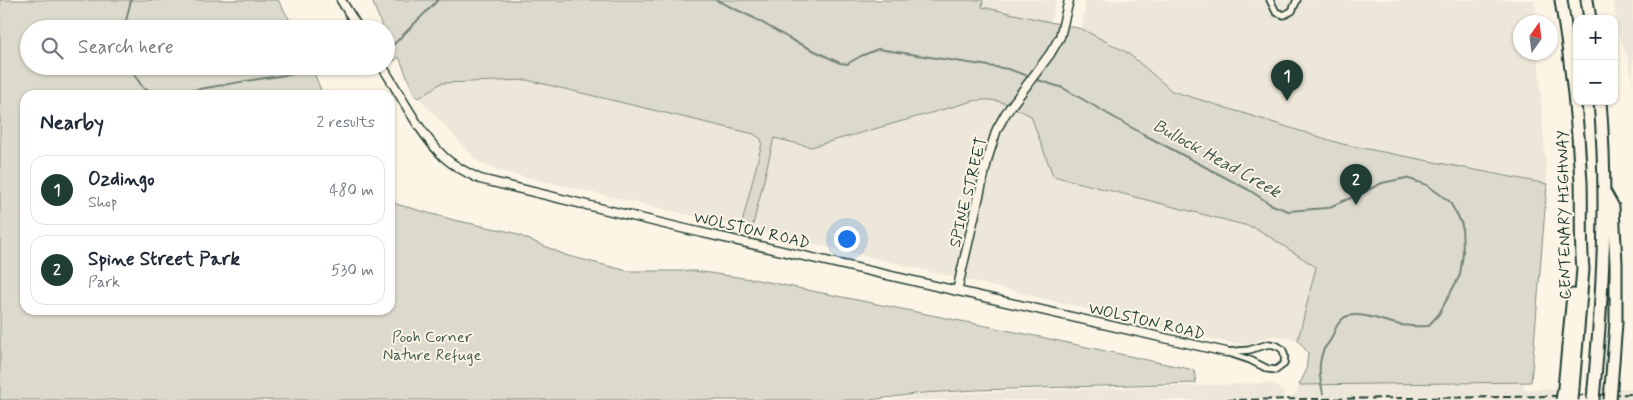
<!DOCTYPE html>
<html lang="en">
<head>
<meta charset="utf-8">
<style>
  body { margin:0; font-family:Mynerve,sans-serif; background:#f6f6f7; color:#1f2937 }
  .controls { position:absolute; right:15px; top:15px; display:grid; overflow:hidden; border-radius:10px; box-shadow:0 1px 4px #0004 }
  .controls button { width:45px; height:45px; display:grid; place-items:center; padding:0; border:0; border-bottom:1px solid #e0e1e3; background:#fff; color:#1f2937; font:25px sans-serif }
  .compass { position:absolute; left:1513px; top:15px; width:45px; height:45px; border-radius:50%; background:#fff; box-shadow:0 1px 4px #0004; rotate:14deg }
  .you { position:absolute; left:846px; top:238px; width:18px; height:18px; margin:-12px; border:4px solid #fff; border-radius:50%; background:#1a73e8; box-shadow:0 0 0 8px #1a73e833 }
  .badge { display:grid; place-items:center; width:32px; height:32px; border-radius:50%; background:#1f3d34; color:#fff; font-size:16px; font-weight:700 }
  .pin { position:absolute; translate:-50% -41px; filter:drop-shadow(0 1px 2px #0008) }
  .pin::after { content:''; position:absolute; top:26px; width:18px; height:15px; background:inherit; clip-path:polygon(0 0,100% 0,50% 100%) }
  .list { margin:0; padding:0; list-style:none }
  h2 { display:flex; justify-content:space-between; align-items:center; height:65px; margin:0; padding:0 20px; font-size:21px }
  h2 small { font-size:16px; font-weight:400; color:#747a83 }
  .list li { display:grid; grid-template-columns:32px 1fr auto; gap:15px; align-items:center; box-sizing:border-box; height:70px; margin:0 10px 10px; padding:0 10px; border:1px solid #e0e1e3; border-radius:15px }
  .list b { display:block; font-size:19px; white-space:nowrap }
  .list p { margin:0; font-size:16px; white-space:nowrap; color:#747a83 }
  .list em { font-size:16px; font-style:normal; color:#747a83 }
  .icon { flex:none; width:28px; height:28px; fill:none; stroke:currentColor; stroke-width:2; stroke-linecap:round; stroke-linejoin:round }
  .map { position:relative; flex:none; width:1633px; height:400px; overflow:hidden }
  .search { position:absolute; background:#fff; box-shadow:0 1px 4px #0004; left:20px; top:20px; width:375px; height:55px; display:flex; align-items:center; gap:12px; box-sizing:border-box; padding:0 18px; border-radius:28px; color:#747a83; font-size:19px }
  .panel { position:absolute; background:#fff; box-shadow:0 1px 4px #0004; left:20px; top:90px; width:375px; height:225px; border-radius:15px }
  .map>svg:first-child { display:block }
</style>
</head>
<body>
<div class="map">
<svg width="1633" height="400" viewBox="0 0 1633 400">
  <rect width="100%" height="100%" fill="#fcf5e5"/>
  <filter id="ink" filterUnits="userSpaceOnUse"><feTurbulence type="fractalNoise" baseFrequency=".02" numOctaves="2"/><feDisplacementMap in="SourceGraphic" scale="10" xChannelSelector="R" yChannelSelector="G"/><feConvolveMatrix kernelMatrix="1 2 1 2 8 2 1 2 1" color-interpolation-filters="sRGB"/></filter>
  <g filter="url(#ink)">
    <path fill="#ece7d8" d="M953 0H1056L1050 23Z
      M1086 0H1535L1536 22H1520V52L1538 53 1547 184 1342 144 1172 91 1128 53 1082 29Z
      M1613 0H1633V86L1629 62 1619 35Z
      M527 80 754 134 761 139 762 143 741 227 504 172 479 163 419 98 441 83Z
      M984 100 1000 101 1031 116 1053 177 1256 228 1316 267 1298 340 1273 335 1248 344 1230 343 752 229 773 138 811 147 973 101Z
      M1272 383 1283 392 1285 398H1275V400H888L927 394Z
      M1523 383 1524 390 1555 388 1553 400H1293L1292 397 1297 392 1299 385Z
      M1615 388 1633 389V400H1614Z"/>
    <path fill="#dcdacc" stroke="#7e8c80" d="M0 0H278L295 29H29V66H311L323 95H25V310H390V196L396 204 454 220 511 232 568 256 628 271H695L758 280 1045 338 1194 370 1196 383 977 390 923 393 870 400H0Z
      M372 0H983L982 7 1082 29 1128 53 1172 91 1342 144 1547 184 1531 382 1299 385 1306 371 1308 353 1298 340 1316 267 1256 228 1053 176 1031 116C1009 105 999 97 973 101L811 147 774 138 752 229 741 227 762 143 761 139 754 134 527 80 441 83 419 98 415 96 399 57 389 65 386 62V29H383Z"/>
    <g fill="none" stroke-linecap="round" stroke-linejoin="round">
      <path stroke="#758479" stroke-width="2" d="M716 0 754 18 792 40 840 63 847 64 861 56 878 49 1008 69 1031 77
        M124 29 131 0
        M386 49 390 48 438 0
        M128 66 144 89 165 95 252 80 347 66
        M1035 79 1063 88 1141 133 1249 190 1270 204 1288 211 1327 208 1360 194 1382 183 1406 178 1427 185 1449 201 1458 216 1462 225 1463 253 1460 275 1439 314 1428 326C1419 327 1410 326 1401 325 1386 323 1359 310 1345 317 1336 323 1335 331 1331 339 1329 343 1326 346 1324 349 1317 364 1320 379 1323 394"/>
      <g stroke="#1f3d34" stroke-width="9">
        <path id="minor" d="M1270 0 1276 12 1284 15 1292 11 1297 0
          M1269 344C1283 346 1286 351 1284 364L1276 370 1268 369 1250 360 1226 352 1249 350Z"/>
      </g>
      <g stroke="#1f3d34" stroke-width="11">
        <path id="tertiary" d="M341 0 359 29
          M382 66C401 95 419 133 444 157 455 167 467 173 480 179L681 228 1226 352
          M957 291 988 157 997 129 1006 113 1050 54 1060 37 1069 0"/>
      </g>
      <g stroke="#1f3d34" stroke-width="15">
        <path id="motorway" d="M1561 0C1571 60 1578 120 1581 182 1582 211 1580 240 1583 269L1573 388
          M1587 0 1590 19
          M1605 193 1613 207 1616 263V323L1611 388
          M1564 388 1573 295
          M1594 388C1603 291 1608 198 1600 101"/>
      </g>
      <use href="#minor" stroke="#fcf5e5" stroke-width="5.5"/>
      <use href="#tertiary" stroke="#fcf5e5" stroke-width="8"/>
      <use href="#motorway" stroke="#fcf5e5" stroke-width="11"/>
      <path stroke="#1f3d34" stroke-width="2" stroke-dasharray="8 4" stroke-linecap="butt" d="M1215 400 1508 397 1633 394"/>
      <g stroke="#1f3d34" stroke-width="15" stroke-linecap="butt">
        <path id="motorway-bridge" d="M1562 400 1564 388
          M1572 400 1573 388
          M1593 400 1594 388
          M1610 400 1611 388"/>
      </g>
      <use href="#motorway-bridge" stroke="#fcf5e5" stroke-width="11"/>
    </g>
  </g>
  <g text-anchor="middle" stroke-width="4" stroke-linejoin="round" paint-order="stroke">
    <g font-size="16" fill="#1f3d34" stroke="#fcf5e5">
      <text transform="translate(967 192) rotate(-76)" y="6">SPINE STREET</text>
      <text transform="translate(1563 215) rotate(-91)" y="6">CENTENARY HIGHWAY</text>
      <text transform="translate(752 229) rotate(13)" y="6">WOLSTON ROAD</text>
      <text transform="translate(1147 320) rotate(13)" y="6">WOLSTON ROAD</text>
    </g>
    <g font-size="16" fill="#455c52" stroke="#fcf5e5">
      <text x="432" y="342">Pooh Corner<tspan x="432" dy="18">Nature Refuge</tspan></text>
    </g>
    <g font-size="18" font-style="italic" fill="#435a51" stroke="#fcf5e5">
      <text transform="translate(1217 158) rotate(29)" y="6">Bullock Head Creek</text>
    </g>
  </g>
</svg>
<div class="controls">
<button>+</button>
<button>−</button>
</div>
<svg class="compass" viewBox="-18 -18 36 36"><path d="M0-13l5 13h-10z" fill="#e53935"/><path d="M0 13l5-13h-10z" fill="#747a83"/></svg>
<div class="you"></div>
<div class="pin badge" style="left:1287px;top:101px">1</div>
<div class="pin badge" style="left:1356px;top:205px">2</div>
<div class="search"><svg class="icon" aria-label="search" viewBox="0 0 24 24"><circle cx="10" cy="10" r="6"/><path d="M15 15l6 6"/></svg>Search here</div>
<section class="panel">
<h2>Nearby<small>2 results</small></h2>
<ul class="list">
<li><span class="badge">1</span><div><b>Ozdingo</b><p>Shop</p></div><em>480 m</em></li>
<li><span class="badge">2</span><div><b>Spine Street Park</b><p>Park</p></div><em>530 m</em></li>
</ul>
</section>
</div>
</body>
</html>
